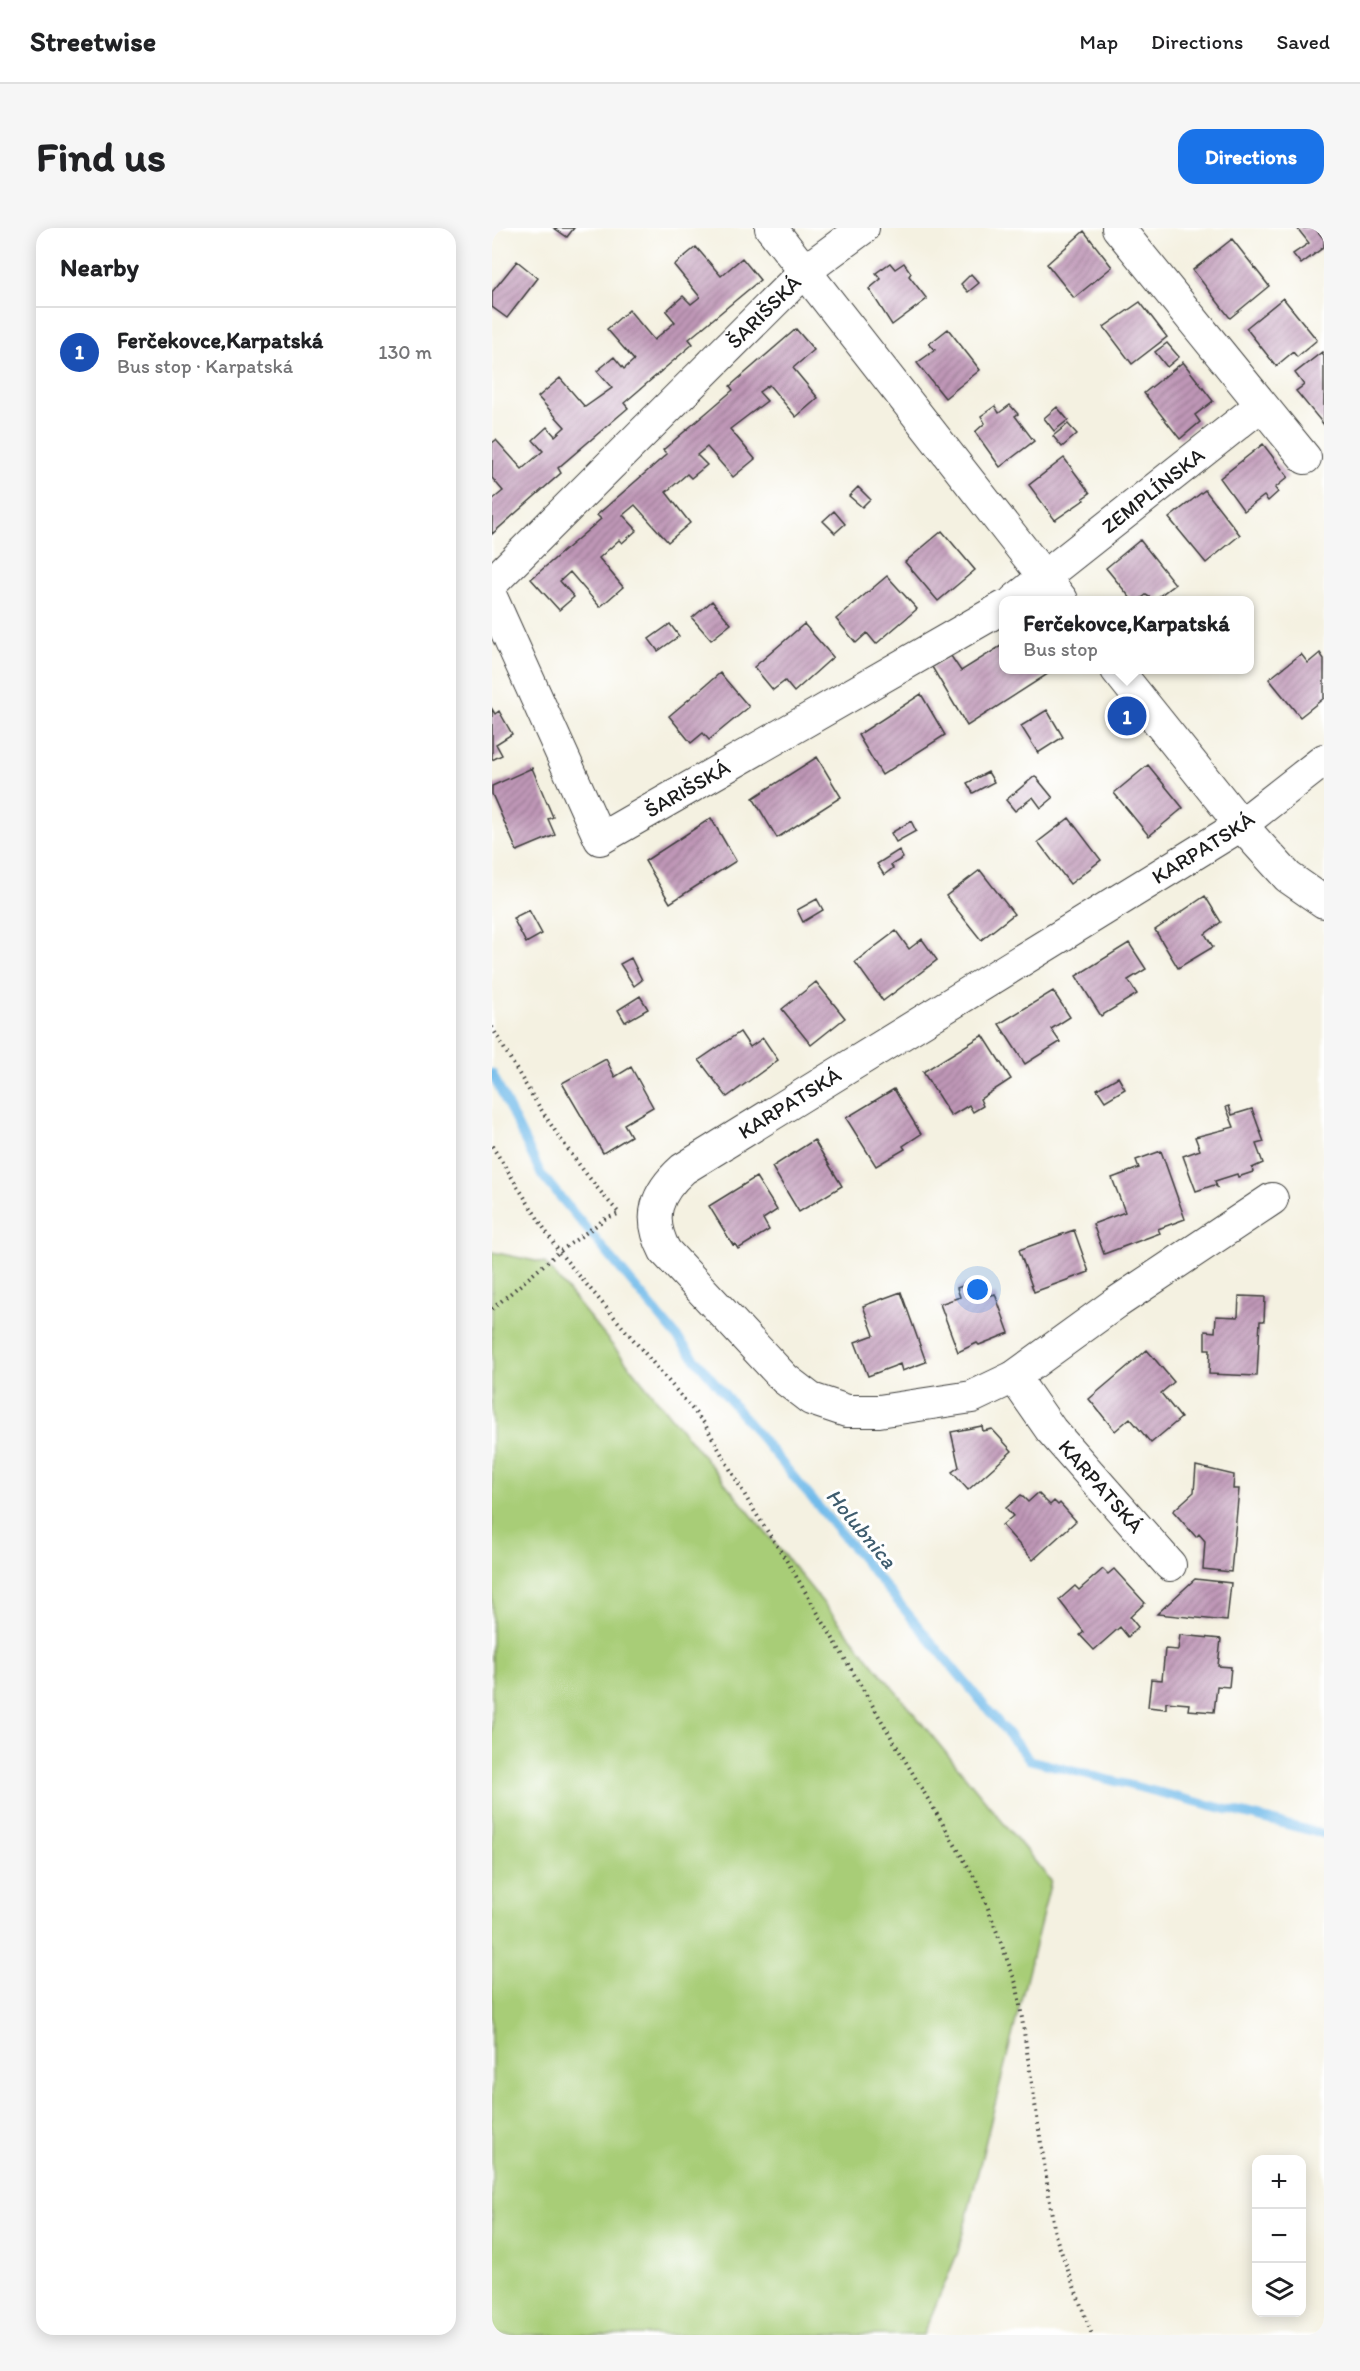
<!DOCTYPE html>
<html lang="en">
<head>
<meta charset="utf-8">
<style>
  body { margin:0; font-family:Itim,sans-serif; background:#f6f6f6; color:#202124 }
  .controls { position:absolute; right:18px; bottom:18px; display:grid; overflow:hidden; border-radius:12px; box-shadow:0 3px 15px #0003 }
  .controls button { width:54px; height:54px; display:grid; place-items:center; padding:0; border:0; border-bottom:2px solid #e0e0e0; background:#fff; color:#202124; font:30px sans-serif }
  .you { position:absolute; left:486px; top:1062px; width:21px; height:21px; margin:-15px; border:4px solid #fff; border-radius:50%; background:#1a73e8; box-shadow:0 0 0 9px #1a73e833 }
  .badge { display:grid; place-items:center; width:39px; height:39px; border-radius:50%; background:#1a73e8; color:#fff; font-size:20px; font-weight:700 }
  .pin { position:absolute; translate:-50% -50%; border:3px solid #fff; box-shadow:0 2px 6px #0006 }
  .popup { position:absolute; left:507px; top:368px; width:255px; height:78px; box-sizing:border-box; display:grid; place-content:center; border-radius:12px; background:#fff; filter:drop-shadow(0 2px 4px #0005); font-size:20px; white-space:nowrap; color:#757577 }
  .popup b { font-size:22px; color:#202124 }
  .popup::after { content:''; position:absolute; left:50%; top:100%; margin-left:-12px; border:12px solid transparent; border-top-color:#fff }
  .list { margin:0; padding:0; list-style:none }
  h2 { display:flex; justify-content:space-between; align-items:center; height:78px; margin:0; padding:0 24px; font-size:26px }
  h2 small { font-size:20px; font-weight:400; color:#757577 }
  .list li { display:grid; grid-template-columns:39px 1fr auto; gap:18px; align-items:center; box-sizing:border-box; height:90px; padding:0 24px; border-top:2px solid #e0e0e0 }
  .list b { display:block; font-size:22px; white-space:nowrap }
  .list p { margin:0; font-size:20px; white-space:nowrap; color:#757577 }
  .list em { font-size:20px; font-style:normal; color:#757577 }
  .icon { flex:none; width:33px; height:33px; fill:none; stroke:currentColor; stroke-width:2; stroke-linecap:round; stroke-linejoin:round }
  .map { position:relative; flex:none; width:832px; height:2107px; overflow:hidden; border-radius:18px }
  header { display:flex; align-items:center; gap:36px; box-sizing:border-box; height:84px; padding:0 30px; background:#fff; border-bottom:2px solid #e0e0e0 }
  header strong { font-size:28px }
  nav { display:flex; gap:33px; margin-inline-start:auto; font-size:21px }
  .intro { display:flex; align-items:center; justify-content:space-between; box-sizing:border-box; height:144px; padding:0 36px }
  h1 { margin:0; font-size:42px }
  .button { padding:15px 27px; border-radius:18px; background:#1a73e8; color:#fff; font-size:21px; font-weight:700 }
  main { display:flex; gap:36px; padding:0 36px }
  aside { flex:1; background:#fff; border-radius:18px; box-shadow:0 3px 15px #0003 }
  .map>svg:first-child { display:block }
</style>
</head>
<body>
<header>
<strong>Streetwise</strong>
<nav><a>Map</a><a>Directions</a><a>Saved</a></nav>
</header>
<div class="intro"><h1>Find us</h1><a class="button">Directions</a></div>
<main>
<aside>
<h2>Nearby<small></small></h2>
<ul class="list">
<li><span class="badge" style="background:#1a4fb4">1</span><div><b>Ferčekovce,Karpatská</b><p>Bus stop · Karpatská</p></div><em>130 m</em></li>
</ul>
</aside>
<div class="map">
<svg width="832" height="2107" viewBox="0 0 832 2107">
  <defs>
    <pattern id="building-hatch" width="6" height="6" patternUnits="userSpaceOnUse" patternTransform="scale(1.5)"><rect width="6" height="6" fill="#bf97b7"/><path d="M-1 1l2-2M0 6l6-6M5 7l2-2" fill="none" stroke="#9a7a94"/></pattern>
  </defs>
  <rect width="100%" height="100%" fill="#fff"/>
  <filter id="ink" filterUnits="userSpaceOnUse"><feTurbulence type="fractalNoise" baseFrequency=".0167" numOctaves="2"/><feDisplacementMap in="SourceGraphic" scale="12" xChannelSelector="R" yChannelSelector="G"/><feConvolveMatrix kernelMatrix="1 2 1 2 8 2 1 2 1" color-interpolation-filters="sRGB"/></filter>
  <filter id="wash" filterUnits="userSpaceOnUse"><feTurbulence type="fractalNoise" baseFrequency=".008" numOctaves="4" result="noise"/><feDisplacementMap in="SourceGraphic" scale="24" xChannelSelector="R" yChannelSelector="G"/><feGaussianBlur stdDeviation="1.35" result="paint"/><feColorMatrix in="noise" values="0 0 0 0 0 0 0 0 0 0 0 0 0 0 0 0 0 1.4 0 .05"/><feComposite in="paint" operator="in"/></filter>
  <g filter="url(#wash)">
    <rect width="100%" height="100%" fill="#f4f1e1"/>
    <path fill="#a8cd77" stroke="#62744a" stroke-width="1.5" d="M0 1024 53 1035 559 1653 466 2024 431 2107H0Z"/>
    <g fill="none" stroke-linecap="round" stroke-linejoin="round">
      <path stroke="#72bbea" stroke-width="9" d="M0 845 49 946 538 1532 832 1606"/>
    </g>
    <g id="blocks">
      <path fill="url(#building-hatch)" d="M62 0H82L75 9Z
        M805 0H823L832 11V19L809 36 801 26 817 15Z
        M592 3 620 39 582 70 555 36Z
        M740 11 777 58 738 90 701 42Z
        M204 19 229 48 250 30 268 52 197 111 201 116 132 175 136 180 66 240 69 245 0 306V272L11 263 0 250V215L4 212 30 241 51 223 41 212 55 199 63 208 73 199 46 169 68 150 93 179 120 160 105 143 122 129 132 141 142 132 115 101 137 82 162 112 183 94 174 83 191 68 199 76 208 69 182 37Z
        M25 33 46 50 15 90 0 79V64Z
        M398 35 403 41 412 35 419 45 417 48 435 71 400 97 377 61 389 51 384 45Z
        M479 46 487 55 476 64 469 56Z
        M791 70 825 112 805 129 801 124 784 138 754 100Z
        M648 74 675 109 640 136 612 99Z
        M304 101 322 122 301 140 326 170 304 189 277 157 267 164 275 173 238 201 263 231 241 249 215 219 205 227 215 237 199 250 195 246 174 264 198 295 176 314 143 277 131 287 145 302 130 315 127 312 107 330 131 359 108 379 78 344 68 353 82 369 67 382 39 351 109 291 105 287 175 226 171 222 241 162 238 158Z
        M456 101 488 142 453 170 425 135 443 122 437 116Z
        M675 115 687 129 675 139 663 124Z
        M830 124 832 128V197L804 163 812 157 803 145Z
        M691 134 721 173 703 187 708 194 688 211 652 165Z
        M518 177 526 186 523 188 542 213 508 239 483 204 493 195 489 188 503 178 507 185Z
        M565 179 576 192 562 203 552 190Z
        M576 196 585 206 570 219 561 208Z
        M771 216 796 249 783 260 786 264 776 273 772 268 752 283 728 250Z
        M572 230 598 265 591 270 592 272 563 292 537 257Z
        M366 259 378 271 370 279 357 268Z
        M713 262 748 307 714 335 677 290Z
        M342 283 353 296 343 305 331 293Z
        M450 303 483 342 446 373 413 334Z
        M648 312 683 356 662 372 654 367 647 372H640L614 340Z
        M395 348 425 381 384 416 375 405 364 415 344 391Z
        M220 373 239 396 219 412 200 390Z
        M178 396 187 408 166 423 157 411Z
        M312 396 341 429 302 464 293 453 281 462 262 439Z
        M512 416V442H562L475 498 440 439 459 428 469 443Z
        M828 425 832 431V470L808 489 777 451 809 426 816 435Z
        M228 445 257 479 217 512 211 505 199 515 177 488Z
        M429 466 453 507 390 547 366 507Z
        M0 481 3 486 7 483 20 506 4 516 10 527 0 532Z
        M555 482 571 509 546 525 529 498Z
        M325 529 349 569 285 610 261 570Z
        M656 537 691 580 657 608 622 565Z
        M40 540 61 589 56 591 63 607 25 623 0 566V558Z
        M496 544 502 554 481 565 475 555Z
        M543 548 561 570 549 580 541 569 523 583 514 572Z
        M219 590 244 633 178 675 153 633Z
        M577 590 609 632 578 656 546 614Z
        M419 593 424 603 404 614 399 605Z
        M407 622 411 630 399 637 401 640 392 647 385 636Z
        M488 642 522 686 489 712 454 668Z
        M713 668 729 694 713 706 721 719 686 740 663 702Z
        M325 671 331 682 311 694 305 682Z
        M37 682 50 706 34 715 21 690Z
        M404 703 417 721 430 711 445 732 391 773 363 734Z
        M637 715 654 741 636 752 645 766 609 788 584 748Z
        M139 730 150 752 142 758 128 736Z
        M324 754 353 790 319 817 290 781Z
        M561 763 578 789 559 801 568 814 533 836 507 796Z
        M148 768 156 781 133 794 126 782Z
        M248 804 258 819 271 810 286 832 235 869 207 832Z
        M491 807 519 851 488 871 491 878 481 884 477 877 459 888 431 844Z
        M114 831 123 849 139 839 161 879 132 896 139 908 111 925 70 855Z
        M626 849 633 861 613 873 605 861Z
        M402 861 429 906 411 918 413 921 384 938 354 890Z
        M737 878 740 887 760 881 772 914 764 916 771 935 760 940 761 944 746 949 745 946 723 953 725 959 722 957 704 963 691 928 708 922 703 909 742 899 734 879Z
        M322 912 350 958 307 984 280 939Z
        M669 923 693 991 666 1001 668 1005 612 1026 601 996 633 984 620 950 647 940 644 932Z
        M264 949 285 982 271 991 277 1002 246 1021 243 1016 241 1017 217 978Z
        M582 1002 597 1044 542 1064 527 1022Z
        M484 1053 491 1070 503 1066 517 1105 487 1117 485 1115 466 1124 448 1076 468 1069 465 1060Z
        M409 1064 434 1134 410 1143 408 1136 376 1148 363 1114 382 1107 371 1078Z
        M747 1068 773 1069 772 1093H768L765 1148 717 1146 718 1121H713V1103L723 1104 724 1088 746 1089Z
        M655 1122 682 1154 669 1165 689 1190 659 1215 638 1190 623 1203 597 1171Z
        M490 1198 491 1203 500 1201 520 1223 476 1262 460 1244 467 1239 459 1204Z
        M704 1238 742 1247 741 1261H747L739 1344 711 1341 713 1313 707 1306 704 1309 681 1283 702 1264Z
        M546 1265 558 1277 562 1273 566 1277 568 1275 584 1293 541 1332 510 1297 521 1288 514 1280 529 1267 536 1274Z
        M611 1341 616 1346 622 1341 653 1375 638 1389 646 1399 636 1409 628 1399 602 1422 588 1407 592 1404 567 1372 583 1358 587 1362Z
        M703 1351 739 1355 735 1393 665 1386Z
        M688 1407 729 1411 726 1438 739 1439 737 1459 725 1458 722 1484 696 1482 697 1476 674 1474V1481L656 1479 659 1451 670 1452 673 1421 686 1422Z"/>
    </g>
  </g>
  <g filter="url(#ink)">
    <use href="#blocks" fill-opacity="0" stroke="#3c3c3a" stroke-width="1.5"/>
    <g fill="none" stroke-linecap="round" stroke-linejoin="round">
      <g stroke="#3c3c3a" stroke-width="34">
        <g id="minor">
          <path d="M279 0 570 372"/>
          <path d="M626 0 813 230"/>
          <path id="s1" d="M0 355 314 42 371 0"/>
          <path id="s2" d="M0 371 108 611 512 379"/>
          <path id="s3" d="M523 372 768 178"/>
          <path d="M625 442 749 597 796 649 832 674"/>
          <path id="s4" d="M780 971 624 1075 522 1149 480 1169 387 1183H355L319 1171 293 1151 173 1023C155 989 164 965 191 941L749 597 832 532"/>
          <path id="s5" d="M522 1149 559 1202 678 1337"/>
        </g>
      </g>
      <path stroke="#3c3c3a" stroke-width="4" stroke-dasharray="1.5 4.5" stroke-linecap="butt" d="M0 799C37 865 77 930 127 985
        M0 918 67 1024 212 1195 259 1278 298 1338 488 1659 525 1758 563 2007 600 2107
        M0 1081 67 1024 113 991 129 985"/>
      <use href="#minor" stroke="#fff" stroke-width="32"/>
    </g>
  </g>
  <g text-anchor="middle" stroke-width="6" stroke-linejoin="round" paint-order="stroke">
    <g font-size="21" fill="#1c1c1c" stroke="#fff">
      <text dy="7" stroke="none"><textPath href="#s1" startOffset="384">ŠARIŠSKÁ</textPath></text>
      <text dy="7" stroke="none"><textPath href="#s3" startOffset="176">ZEMPLÍNSKA</textPath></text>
      <text dy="7" stroke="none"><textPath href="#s2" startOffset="364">ŠARIŠSKÁ</textPath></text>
      <text dy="7" stroke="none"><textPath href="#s4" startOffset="1436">KARPATSKÁ</textPath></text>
      <text dy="7" stroke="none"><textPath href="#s4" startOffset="950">KARPATSKÁ</textPath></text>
      <text dy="7" stroke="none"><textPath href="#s5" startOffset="140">KARPATSKÁ</textPath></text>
    </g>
    <g font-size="22" font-style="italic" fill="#3e5c6e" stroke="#fff">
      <text transform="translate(370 1300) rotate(50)" y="8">Holubnica</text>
    </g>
  </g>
</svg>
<div class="controls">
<button>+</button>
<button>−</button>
<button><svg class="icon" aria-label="layers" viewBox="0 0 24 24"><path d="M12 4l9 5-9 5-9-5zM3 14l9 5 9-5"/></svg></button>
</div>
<div class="you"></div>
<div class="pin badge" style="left:635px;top:488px;background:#1a4fb4">1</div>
<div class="popup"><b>Ferčekovce,Karpatská</b>Bus stop</div>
</div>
</main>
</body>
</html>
